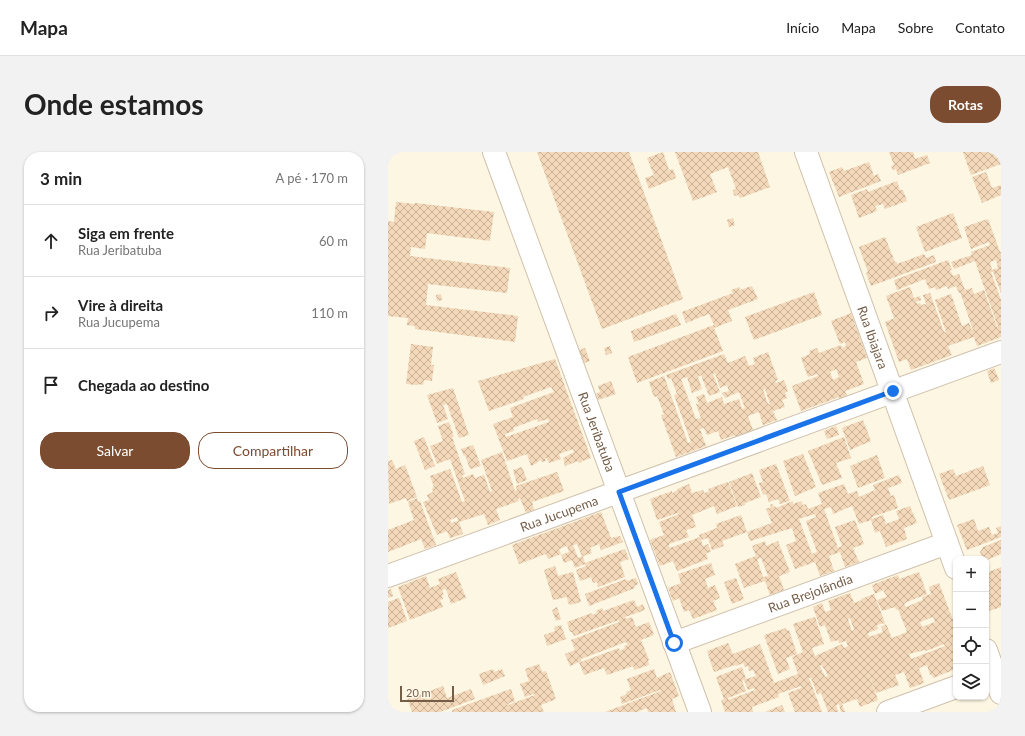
<!DOCTYPE html>
<html lang="pt">
<head>
<meta charset="utf-8">
<style>
  body { margin:0; font-family:Lato,sans-serif; background:#f2f2f2; color:#222 }
  .controls { position:absolute; right:12px; bottom:12px; display:grid; overflow:hidden; border-radius:8px; box-shadow:0 1px 3px #0004 }
  .controls button { width:36px; height:36px; display:grid; place-items:center; padding:0; border:0; border-bottom:1px solid #e0e0e0; background:#fff; color:#222; font:20px sans-serif }
  .scale { position:absolute; left:12px; bottom:10px; width:54px; box-sizing:border-box; padding-left:4px; border:2px solid #755e48; border-top:0; font-size:11px; line-height:14px; white-space:nowrap; color:#755e48; -webkit-text-stroke:3px #fff9e9; paint-order:stroke }
  .stop { position:absolute; width:12px; height:12px; margin:-9px; border:3px solid #1a73e8; border-radius:50%; background:#fff }
  .stop.end { background:#1a73e8; border-color:#fff; box-shadow:0 1px 4px #0008 }
  .list { margin:0; padding:0; list-style:none }
  h2 { display:flex; justify-content:space-between; align-items:center; height:52px; margin:0; padding:0 16px; font-size:17px }
  h2 small { font-size:13px; font-weight:400; color:#767676 }
  .list li { display:grid; grid-template-columns:26px 1fr auto; gap:12px; align-items:center; box-sizing:border-box; height:72px; padding:0 16px; border-top:1px solid #e0e0e0 }
  .list b { display:block; font-size:15px; white-space:nowrap }
  .list p { margin:0; font-size:13px; white-space:nowrap; color:#767676 }
  .list em { font-size:13px; font-style:normal; color:#767676 }
  .actions { display:flex; gap:8px; padding:12px 16px }
  .actions a { flex:1; padding:9px 0; border:1px solid #7c4c31; border-radius:16px; text-align:center; font-size:14px; color:#7c4c31 }
  .actions .main { background:#7c4c31; color:#fff }
  .icon { flex:none; width:22px; height:22px; fill:none; stroke:currentColor; stroke-width:2; stroke-linecap:round; stroke-linejoin:round }
  .map { position:relative; flex:none; width:613px; height:560px; overflow:hidden; border-radius:16px }
  header { display:flex; align-items:center; gap:24px; box-sizing:border-box; height:56px; padding:0 20px; background:#fff; border-bottom:1px solid #e0e0e0 }
  header strong { font-size:19px }
  nav { display:flex; gap:22px; margin-inline-start:auto; font-size:14px }
  .intro { display:flex; align-items:center; justify-content:space-between; box-sizing:border-box; height:96px; padding:0 24px }
  h1 { margin:0; font-size:28px }
  .button { padding:10px 18px; border-radius:16px; background:#7c4c31; color:#fff; font-size:14px; font-weight:700 }
  main { display:flex; gap:24px; padding:0 24px }
  aside { flex:1; background:#fff; border-radius:16px; box-shadow:0 1px 3px #0004 }
  .map>svg:first-child { display:block }
</style>
</head>
<body>
<header>
<strong>Mapa</strong>
<nav><a>Início</a><a>Mapa</a><a>Sobre</a><a>Contato</a></nav>
</header>
<div class="intro"><h1>Onde estamos</h1><a class="button">Rotas</a></div>
<main>
<aside>
<h2>3 min<small>A pé · 170 m</small></h2>
<ul class="list">
<li><svg class="icon" aria-label="ahead" viewBox="0 0 24 24"><path d="M12 20V5M6 11l6-6 6 6"/></svg><div><b>Siga em frente</b><p>Rua Jeribatuba</p></div><em>60 m</em></li>
<li><svg class="icon" aria-label="right" viewBox="0 0 24 24"><path d="M7 20v-9h11M14 6l5 5-5 5"/></svg><div><b>Vire à direita</b><p>Rua Jucupema</p></div><em>110 m</em></li>
<li><svg class="icon" aria-label="arrive" viewBox="0 0 24 24"><path d="M6 21V4h12l-3 4 3 4H6"/></svg><div><b>Chegada ao destino</b></div></li>
</ul>
<div class="actions"><a class="main">Salvar</a><a>Compartilhar</a></div>
</aside>
<div class="map">
<svg width="613" height="560" viewBox="0 0 613 560">
  <defs>
    <pattern id="building-cross-hatch" width="8" height="8" patternUnits="userSpaceOnUse"><rect width="8" height="8" fill="#f3d8b9"/><path d="M0 0l8 8M0 8l8-8" fill="none" stroke="#c9b298"/></pattern>
  </defs>
  <rect width="100%" height="100%" fill="#fdf6e2"/>
  <path fill="url(#building-cross-hatch)" fill-rule="evenodd" d="M149 0H241L295 147 214 177Z
    M275 0 281 18 285 17 288 26 261 37 257 26 266 23 259 6Z
    M287 0H370L382 35 352 46 350 43 346 44 345 38 348 37 340 15 322 22 329 40 305 49Z
    M501 0H525L527 7 539 3 542 11 510 23 508 17 505 18 503 14 506 13Z
    M575 0H611L613 6V12L583 23Z
    M481 10 486 24 490 22 493 29 451 45 441 20 454 15 456 19Z
    M598 20 604 36 613 33V43L594 51 584 25Z
    M509 29 512 38H515L519 49 497 57 495 52 487 54 489 59 471 66 463 43 479 37 480 40Z
    M8 50 27 52V51L106 60 102 89 39 81 37 97 23 95 22 104 122 116 119 141 40 132 38 153 130 164 127 190 27 177V174L19 173 20 166 0 164V69L6 70Z
    M565 61 574 86 537 100 528 75Z
    M345 66 347 73 341 75 339 68Z
    M600 67 612 100H613V141L605 120H603L613 148V185L589 194 586 185 560 194 564 203 523 218 519 207 511 210 497 170 515 163 506 166 498 144 522 135 526 146 532 144 533 148 528 150 529 152 532 151 533 153 538 152 535 143 542 141 556 180H558L547 148 563 142 574 174 581 171 584 178H585L572 140 571 141 568 134 560 137 559 134 548 138 547 135 541 137 537 127 509 138 506 128 560 108 564 118H562L565 124 571 122 577 138 584 136 586 142 596 138 609 175H610L587 109 566 117 563 110 584 103 583 100 602 93 601 90 583 97 576 75ZM608 108 610 116 604 118 602 110Z
    M497 85 507 110H509V112L536 102 538 106 546 103 548 110 483 134 478 121 480 120 471 95Z
    M364 134 370 147 340 158 344 169 326 176 335 199 249 231 240 205 326 173 321 162 298 171 294 160 345 141 343 138 351 135 352 138Z
    M426 140 434 163 366 188 357 165Z
    M53 142 54 148 49 149 48 143Z
    M463 161 479 206 468 210 476 232 457 239 459 244 451 247V245L413 259 404 234 430 224 429 222 420 225 413 206 422 202 421 199 429 196 431 201 453 193 454 196 458 194 457 190 452 192 443 169ZM448 217 451 225 445 228 442 220Z
    M288 162 293 173 246 190 243 179Z
    M23 192 45 195 43 213H46L44 229 36 228 35 233 31 232 30 233 18 232Z
    M222 194 224 201 218 203 216 196Z
    M197 196 202 209 196 211 191 198Z
    M380 200 390 228 387 229 388 231 396 228 400 239 397 241 399 246 394 248 397 255 385 259 389 268 375 273 371 260 360 264 365 278 348 285 347 283 333 288 330 279 319 283 316 276 312 277 318 294 288 305 273 263 276 262 269 244 266 245 261 230 276 224 300 291 303 290 286 243 289 242 283 226 280 227 278 223 336 202 340 211 357 204 361 214 367 212 365 206ZM327 221 332 236 339 233 341 239 334 241 337 246 351 240 357 256 354 257 351 247 336 252 334 245 319 251 316 242 308 245 311 252H308L313 266 308 267 293 227 299 225 304 241 314 237 310 225 313 223 321 244 332 240 325 222ZM377 237 382 252H380L375 238Z
    M167 207 203 306 194 309V310L191 311 190 309 177 314 175 306 186 300 185 297 171 302 173 307 161 311 158 306H157L158 309 154 310 153 308 149 310V311L143 314 139 302 119 309 105 272 125 265 122 256 166 240 163 235 135 245 136 247 101 259 90 229ZM149 267 150 270 160 267 161 270 118 285 117 282 126 279 125 276Z
    M606 216 611 228 603 231 599 219Z
    M223 229 228 242 210 248 208 242 212 240 210 234Z
    M65 236 81 283 71 286 59 252 55 253 60 267 49 271 39 243Z
    M475 268 483 289 462 298 454 276Z
    M61 270 66 285H64L77 322 74 324 75 326 85 322 87 326 96 323 102 340 104 339 93 308 114 300 127 339 129 338 128 334 169 320 176 339 144 350 146 358 138 361 132 346 130 347 131 349 108 357 112 368 100 373 96 362 71 370 75 382 62 386 59 379 49 383 35 350 41 348 39 343 45 340 44 336 46 335 42 324 62 317 74 350 77 349 62 307 49 312 42 294 55 289 50 274ZM69 365 70 369 63 371 62 368Z
    M448 274 451 283 439 287 436 279Z
    M36 285 47 314 37 318 26 289Z
    M456 285 463 306 448 311 454 326 434 333 420 299Z
    M85 293 93 314 82 317 77 303 76 304 73 297Z
    M415 302 428 335 407 344 395 309Z
    M489 303 497 326 470 336 462 314Z
    M4 308 8 317 17 313 29 345 19 349 18 346 1 352 0 309Z
    M388 312 402 349 392 352 390 347 381 350 378 342 375 343 371 331 375 330 371 318Z
    M595 314 602 333 561 348 551 322 565 317 568 324Z
    M134 315 139 328 129 332 125 318Z
    M364 321 373 345 357 351V353L350 355 341 330Z
    M511 323 514 331 500 336 503 344 506 343 510 356 484 365V367L495 363 498 372 511 367 508 359 522 354 529 371 516 376 519 387 498 395 492 379 487 381 483 368 471 372 464 354 445 362 443 355 436 357 450 396 454 394 447 375 467 368 476 392 465 396 471 410 457 415 452 400 441 404 446 419 432 424 427 410 407 417 398 393 408 389 404 376 362 389 359 380 384 371 378 357 383 355 382 353 384 352 386 355 387 354 388 356 405 349V352L413 349 415 353 418 352 420 357 434 352 430 341 456 332 460 342 469 339 471 345 487 338 485 333ZM427 362 428 365 418 369 429 400 424 402 411 367Z
    M340 330 349 354 329 362 326 354 304 363 308 375 298 378 301 385 281 392V394L282 396 312 385 311 383 329 376 328 372 353 363 359 380 334 389 336 394 324 398 320 386 313 388 315 394 320 392 323 400 318 401 320 407 289 419 285 409 272 414 262 388 276 383 271 370 291 362 290 361 269 368 262 347 284 339V341L290 338 289 337 301 332 304 341 315 338 316 341 321 339 320 337Z
    M29 346 30 350 32 349 48 393 37 397 33 387 0 400V378L26 368 20 350Z
    M213 360 223 386 232 384 235 390 213 398 211 392 202 396 204 401 195 404 197 411 237 397 241 407 232 410 237 425 210 435 209 430 205 431 203 425 192 429 188 418 198 414 197 412 187 416 184 408 176 411 173 403 181 400 179 394 171 397 173 402 160 407 158 402 131 412 124 393ZM189 392 194 404 190 406 185 393Z
    M586 367 590 379 601 375 604 383 610 381 608 376 613 374V385L579 398 569 373Z
    M613 388V402L599 408 594 405 592 400 595 395Z
    M377 389 378 394 390 389 402 420 391 424 396 438 382 443 377 429 356 436 347 412 368 404 364 394ZM373 406 380 424 375 425 369 407Z
    M323 411 327 423 317 427 320 436 327 433 332 446 325 449 329 458 305 467 301 458 296 460 291 446 285 449 280 436 293 431 290 422Z
    M167 414 170 424 185 420 193 450 182 453 180 451 179 445 165 448 156 418Z
    M613 415V455L601 459 598 450V421Z
    M68 420 78 446 63 452 58 437 54 438 56 443H54L55 447 52 448 55 455 22 468 10 435 38 424 42 436 52 432 50 427Z
    M531 420 539 442 519 450 516 452 518 455 535 448 534 445 543 442 541 435 551 431 568 476V490L564 491 568 501V517L545 526 544 523H542L539 513 531 516 536 531 522 536 516 520 507 523 511 533 488 541 478 515 490 548 472 555 469 547 454 552 457 560H453L451 552 448 553 450 560H440L433 541 429 542 423 526H421L434 560H407L400 541 413 536V534L390 542 391 545 364 555 365 560H337L333 548 336 547 328 525 354 515 358 527 368 524 365 518 361 519 360 514 357 515 355 511 348 514 347 513 326 520 319 499 340 491 345 502 372 492 386 531 410 522 404 505 415 500 405 472 427 465 436 492 424 496 427 504 454 492 456 496 460 494 458 489 451 491 450 488 443 490 437 473 432 475 425 455 434 451 437 460 443 458 440 449 462 441 466 451 474 448 473 447 486 442 497 471 489 473 490 477 480 481 481 485 495 480 493 475 498 472 504 486 519 480 510 457 508 458 507 455 494 459 489 448 499 445 495 438 487 442 484 433 510 423 511 427ZM545 465 547 470 534 475 532 470ZM462 466 466 478 464 479 460 467ZM556 492 557 494 523 507 521 502 537 498 538 499ZM434 513 435 516H436L440 524 437 525 436 521H435L432 514ZM356 528 360 538 366 536 367 538 340 548V546L358 539 354 529Z
    M248 426 250 432 246 434 247 436 201 454 197 442 238 427 239 429Z
    M348 426 356 447 344 452 336 430Z
    M3 437 5 444 0 446V438Z
    M11 446 19 469 0 476V450Z
    M246 448 249 455 255 452 257 458 237 465 238 467 244 465 248 475 261 470 266 483 253 488 261 508H260L261 513 246 518 245 514 219 523 216 516 196 523 191 510 182 514 177 502 187 498 183 488 231 470V468L186 484 184 480H182L179 470 204 461 205 463 209 461 208 459 214 456 215 459ZM238 490 240 493 236 494 237 496 232 499 231 496 193 510V507Z
    M169 455 173 467 168 469 164 458Z
    M173 473 178 487 159 494 156 483 167 479 166 475Z
    M398 476 399 479 401 478 409 502 398 506 402 517 390 522 376 483Z
    M151 512 154 520 158 519 168 547 153 553 156 560H64V558L123 537 127 549 119 552 120 553 147 543 146 542 137 545 132 532 141 529 137 517Z
    M105 517 106 520 114 517 117 524 95 533 91 522Z
    M266 517 269 526 282 520 291 544 284 547 288 560H260L259 556 249 560H217L273 539 272 538 234 552 232 545 239 542 238 540 243 538 239 527Z
    M55 534 59 546 83 537 87 547 52 560H24L19 546 30 542 31 543Z
    M394 553 397 560H377Z"/>
  <g fill="none" stroke-linecap="round" stroke-linejoin="round">
    <g stroke="#d0c1ac" stroke-width="24">
      <g id="minor">
        <path id="s1" d="M106 0 312 560"/>
        <path id="s2" d="M418 0 568 416"/>
        <path id="s3" d="M0 424 613 200"/>
        <path id="s4" d="M286 491 559 391"/>
        <path d="M598 498 613 541"/>
        <path d="M500 560 568 535"/>
      </g>
    </g>
    <use href="#minor" stroke="#fff" stroke-width="22"/>
  </g>
  <g fill="none" stroke-linecap="round" stroke-linejoin="round">
    <path stroke="#1a73e8" stroke-width="5" d="M286 491 231 340 505 239"/>
  </g>
  <g text-anchor="middle" stroke-width="4" stroke-linejoin="round" paint-order="stroke">
    <g font-size="13" fill="#755e48" stroke="#fff9e9">
      <text dy="5" stroke="none"><textPath href="#s2" startOffset="197">Rua Ibiajara</textPath></text>
      <text dy="5" stroke="none"><textPath href="#s1" startOffset="298">Rua Jeribatuba</textPath></text>
      <text dy="5" stroke="none"><textPath href="#s3" startOffset="182">Rua Jucupema</textPath></text>
      <text dy="5" stroke="none"><textPath href="#s4" startOffset="145">Rua Brejolândia</textPath></text>
    </g>
  </g>
</svg>
<div class="controls">
<button>+</button>
<button>−</button>
<button><svg class="icon" aria-label="locate" viewBox="0 0 24 24"><circle cx="12" cy="12" r="6"/><path d="M12 2v4M12 18v4M2 12h4M18 12h4"/></svg></button>
<button><svg class="icon" aria-label="layers" viewBox="0 0 24 24"><path d="M12 4l9 5-9 5-9-5zM3 14l9 5 9-5"/></svg></button>
</div>
<div class="scale">20 m</div>
<div class="stop" style="left:286px;top:491px"></div>
<div class="stop end" style="left:505px;top:239px"></div>
</div>
</main>
</body>
</html>
